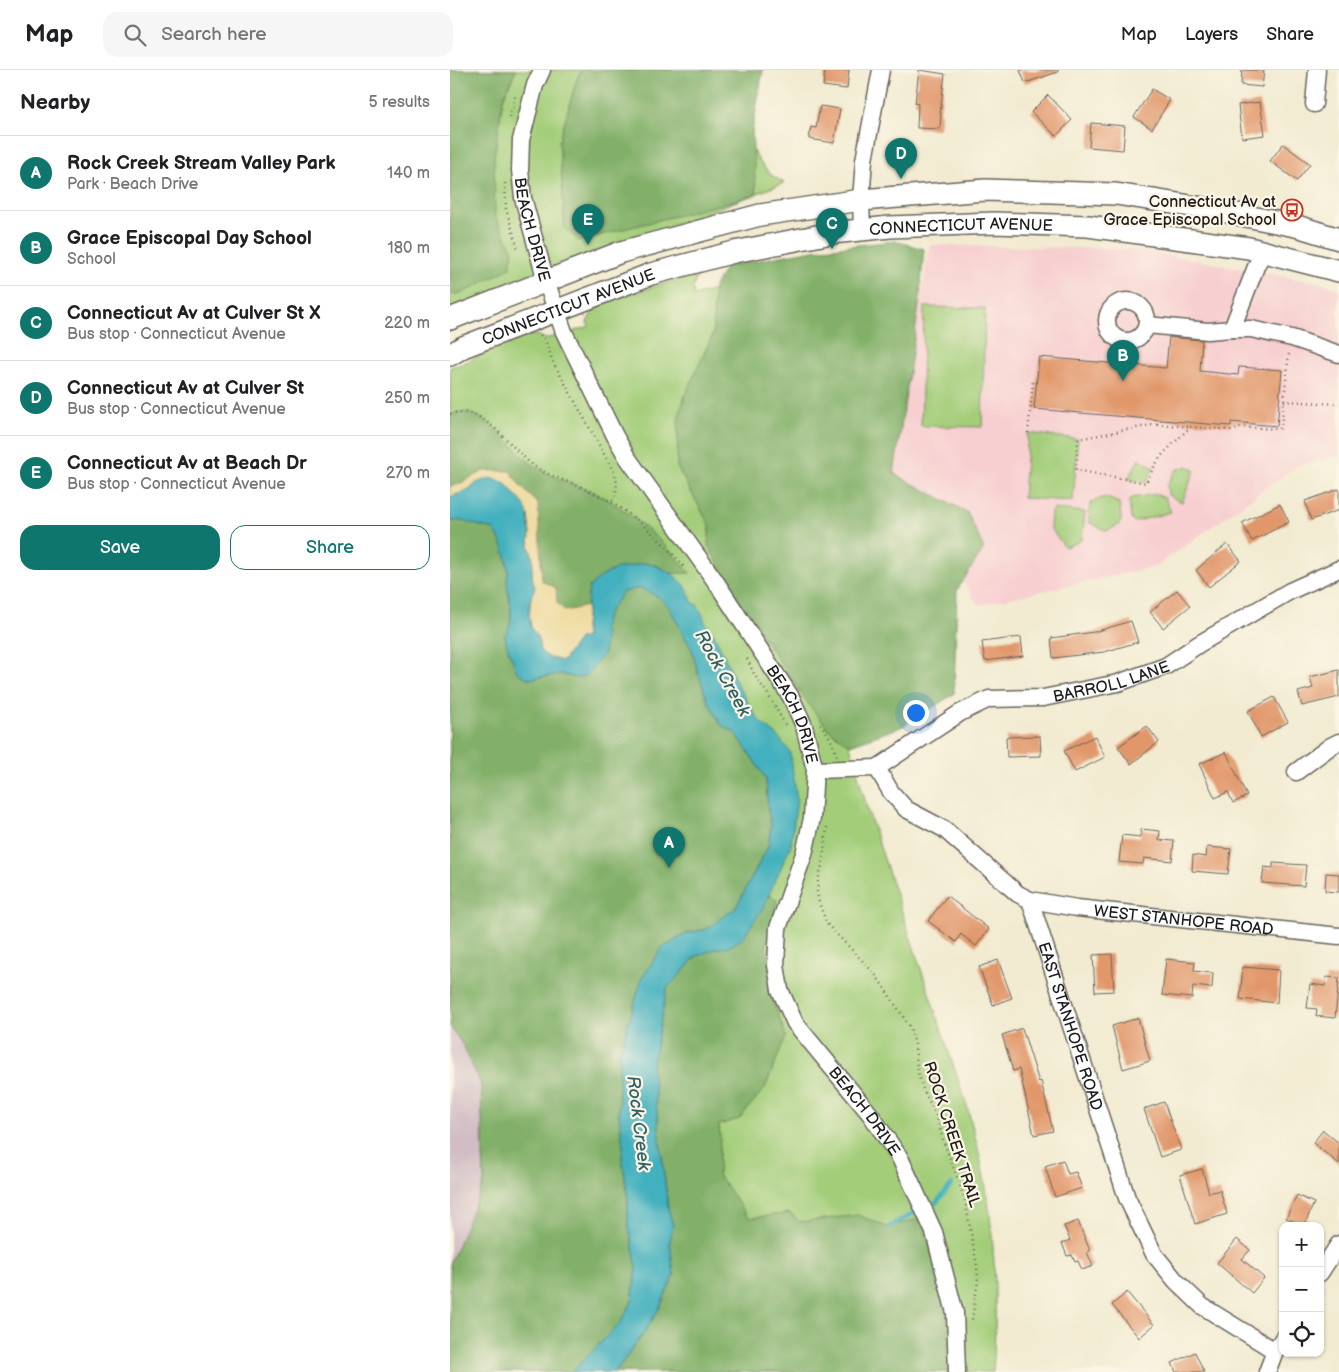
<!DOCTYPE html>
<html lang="en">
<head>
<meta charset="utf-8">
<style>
  body { margin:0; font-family:"Balsamiq Sans",sans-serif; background:#f6f6f6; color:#202124 }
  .controls { position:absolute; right:15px; bottom:15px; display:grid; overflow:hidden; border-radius:10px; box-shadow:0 1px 4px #0004 }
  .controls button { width:45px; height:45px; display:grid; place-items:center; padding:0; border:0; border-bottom:1px solid #e0e0e0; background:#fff; color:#202124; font:25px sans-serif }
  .you { position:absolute; left:465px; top:642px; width:18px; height:18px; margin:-12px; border:4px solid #fff; border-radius:50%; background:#1a73e8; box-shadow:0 0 0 8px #1a73e833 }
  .badge { display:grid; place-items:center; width:32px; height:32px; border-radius:50%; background:#0f766e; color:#fff; font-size:16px; font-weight:700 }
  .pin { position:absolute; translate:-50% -41px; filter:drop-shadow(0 1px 2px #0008) }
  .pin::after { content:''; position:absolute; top:26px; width:18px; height:15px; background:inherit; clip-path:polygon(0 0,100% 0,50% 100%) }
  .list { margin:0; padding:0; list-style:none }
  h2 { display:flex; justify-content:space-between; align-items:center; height:65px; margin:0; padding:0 20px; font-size:21px }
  h2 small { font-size:16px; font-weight:400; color:#757577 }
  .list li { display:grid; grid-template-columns:32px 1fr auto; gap:15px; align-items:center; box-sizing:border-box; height:75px; padding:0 20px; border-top:1px solid #e0e0e0 }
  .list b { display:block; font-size:19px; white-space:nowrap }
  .list p { margin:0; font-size:16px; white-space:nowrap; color:#757577 }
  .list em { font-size:16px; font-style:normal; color:#757577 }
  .actions { display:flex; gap:10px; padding:15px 20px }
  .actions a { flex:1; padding:11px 0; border:1px solid #0f766e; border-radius:15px; text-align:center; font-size:18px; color:#0f766e }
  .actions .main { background:#0f766e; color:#fff }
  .icon { flex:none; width:28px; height:28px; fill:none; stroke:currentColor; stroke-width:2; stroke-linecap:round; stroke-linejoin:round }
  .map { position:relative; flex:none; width:889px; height:1302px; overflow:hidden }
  header { display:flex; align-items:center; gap:30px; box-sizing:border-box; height:70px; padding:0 25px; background:#fff; border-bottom:1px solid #e0e0e0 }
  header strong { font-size:24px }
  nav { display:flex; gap:28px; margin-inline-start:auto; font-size:18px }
  .search { width:350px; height:45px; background:#f6f6f6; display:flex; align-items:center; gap:12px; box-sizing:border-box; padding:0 18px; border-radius:15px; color:#757577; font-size:19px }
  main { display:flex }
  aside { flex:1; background:#fff }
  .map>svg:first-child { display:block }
</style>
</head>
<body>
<header>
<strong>Map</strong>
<div class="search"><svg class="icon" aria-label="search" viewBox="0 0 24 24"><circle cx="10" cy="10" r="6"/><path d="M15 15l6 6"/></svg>Search here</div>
<nav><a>Map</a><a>Layers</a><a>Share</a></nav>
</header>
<main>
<aside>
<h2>Nearby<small>5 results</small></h2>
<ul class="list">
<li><span class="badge">A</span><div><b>Rock Creek Stream Valley Park</b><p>Park · Beach Drive</p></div><em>140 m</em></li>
<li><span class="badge">B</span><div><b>Grace Episcopal Day School</b><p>School</p></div><em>180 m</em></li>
<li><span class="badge">C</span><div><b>Connecticut Av at Culver St X</b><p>Bus stop · Connecticut Avenue</p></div><em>220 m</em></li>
<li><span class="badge">D</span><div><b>Connecticut Av at Culver St</b><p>Bus stop · Connecticut Avenue</p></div><em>250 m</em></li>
<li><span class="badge">E</span><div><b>Connecticut Av at Beach Dr</b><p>Bus stop · Connecticut Avenue</p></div><em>270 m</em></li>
</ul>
<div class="actions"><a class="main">Save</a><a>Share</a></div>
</aside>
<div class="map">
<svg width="889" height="1302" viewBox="0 0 889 1302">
  <rect width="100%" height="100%" fill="#fcf5e5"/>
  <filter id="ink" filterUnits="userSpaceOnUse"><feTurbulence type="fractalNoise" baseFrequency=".02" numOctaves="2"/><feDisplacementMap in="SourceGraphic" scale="10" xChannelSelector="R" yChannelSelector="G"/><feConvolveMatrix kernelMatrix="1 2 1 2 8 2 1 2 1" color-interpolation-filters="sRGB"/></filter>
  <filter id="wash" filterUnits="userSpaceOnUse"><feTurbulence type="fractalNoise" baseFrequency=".0096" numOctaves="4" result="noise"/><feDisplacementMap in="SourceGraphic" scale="20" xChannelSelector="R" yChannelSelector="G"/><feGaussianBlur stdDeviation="1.12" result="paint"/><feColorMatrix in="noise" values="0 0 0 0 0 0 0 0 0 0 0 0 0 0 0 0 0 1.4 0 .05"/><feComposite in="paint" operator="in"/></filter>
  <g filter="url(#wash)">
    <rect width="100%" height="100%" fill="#f2ebd1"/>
    <path fill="#f7cfd0" d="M480 175 684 179 870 213 889 219V386L850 394 705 497 528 535 444 404 469 236Z"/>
    <path fill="#d2bdc5" d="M0 926 67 1038 0 1216Z"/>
    <path fill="#a3cd79" stroke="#60744a" d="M0 0H305L301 76 309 91 320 104 334 113 0 241Z
      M247 204 243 219 244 226 312 206 398 669 418 741 516 1033C525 1065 533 1097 538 1130 546 1188 547 1244 543 1302H0L67 1038 0 926V297L12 294 71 266 88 265 95 269 139 257 137 252 143 241 157 231Z
      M474 237 535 238 532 357 471 356Z
      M578 363 628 369 623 431 573 428Z
      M689 389 704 397 696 413 678 409Z
      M737 396 745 400 732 432 718 425 717 415 726 400Z
      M706 424 715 428 721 442 684 452 681 449 679 431 682 428Z
      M655 427 669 433C671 452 676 453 656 461L639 452 640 433Z
      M603 439 635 442 632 469 626 473 615 477 600 458 601 443Z"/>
    <path fill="#82b069" stroke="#4f6642" d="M0 0H66L53 29 44 88 45 146 63 181 60 198 12 223 0 225Z
      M132 0H313L302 62 306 125 128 171 115 159 109 71 127 8Z
      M445 171 474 179 469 236 444 404 517 442 534 478 507 520 504 624 451 657 400 675 380 661 360 636 290 533 258 475 260 456 227 397 228 350 235 325 263 264 264 216 277 196 364 180Z
      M10 342C43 343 61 380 85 396 102 408 122 413 141 421 180 439 212 471 240 503H221L205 495 194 493 173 498H167L139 517 137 536 115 541 107 533 92 512 88 434 70 415 60 401H34L7 415 0 416V345Z
      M8 450 43 459C52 471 57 485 58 500 59 503 57 507 57 511 58 530 67 548 55 565L56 573 68 602 79 609 110 604 127 608 153 559 158 543 173 522 190 518 209 527 219 537 242 580 248 603 258 631 271 655 286 663 316 709 318 741 321 755 318 777 285 840 275 845 257 859 238 863 212 878 192 909 169 984V1044L173 1075 172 1088 178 1129V1153L187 1198 182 1232 170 1253 122 1302H0V1194L34 1112 31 1015 14 977 0 956V452Z
      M319 825 327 830 316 876 322 928 336 966 315 1018 289 1049 269 1055 270 1069 268 1105 299 1148 340 1143 350 1152 408 1145 437 1157 472 1148 497 1238 500 1302H165L192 1266 209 1239 224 1205 220 1172 223 1155 218 1138 202 998 217 918 231 904 246 886 265 879 280 876 313 838Z"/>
    <path fill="#eeda9e" stroke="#857b5d" d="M34 401H60L70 415 88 434 92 511 106 518 107 533 115 541 137 536 135 558 136 567 113 591 100 588 90 581 88 569 82 560 79 549 81 525 85 518 82 507 83 489 79 475 80 463 78 445 26 413 19 420 0 427V416L7 415Z"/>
    <path fill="#42b0be" stroke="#2f666d" d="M40 408 54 412 74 434 78 445 80 463 79 475 83 489 82 507 85 518C78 530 78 547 82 560 89 564 89 574 90 581L100 588 113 591 129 569 136 567 135 558 139 517 151 507 167 498H173L194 493 205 495 221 503 235 515 243 533 248 535 256 554 264 564 288 616 310 652 326 664 340 682 347 729 341 775 313 838 292 869 280 876 265 879 246 886 231 904 217 918 202 998 218 1138 223 1155 220 1172 224 1205 209 1239 192 1266 165 1302H122L170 1253 182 1232 187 1198 178 1153V1129L172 1088 173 1075 169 1044V984L192 908 212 878 238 863 257 859 275 845 285 839 318 777 321 755 318 741 316 709 286 663 271 655 258 631 248 603 242 580 219 537 209 527 190 518 173 522 158 543 153 559 155 563 154 583 136 606 127 608 110 604 79 609 67 602 56 573 55 565C67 548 58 530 57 511 57 507 59 503 58 499 57 485 52 471 43 459L8 450 0 452V427L19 420 26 413Z"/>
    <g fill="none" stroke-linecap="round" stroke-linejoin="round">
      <path stroke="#42b0be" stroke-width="4.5" d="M486 1133 502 1114
        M440 1156 466 1142"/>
    </g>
    <g id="blocks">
      <path fill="#e1976a" d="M375 0H399L397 19 373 16Z
        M469 0 495 4 490 43H491L490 59 467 58 468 34 465 33Z
        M570 0H608V2L575 13Z
        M792 0H814L812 17 791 15Z
        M702 19 720 30 702 59 684 47Z
        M598 25 622 50 606 66 581 42Z
        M810 32 815 65 792 68 788 35Z
        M370 36 390 39 384 73 359 69 361 57 366 58Z
        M641 53 675 56 673 80 639 77Z
        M833 74 860 94 847 111 820 91Z
        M719 267 752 270 750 301 788 305 789 297 832 300 827 356 781 352V356L584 339 589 287 716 298Z
        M889 419V440L861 450 855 431Z
        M830 434 839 452 802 471 792 453Z
        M777 474 791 491 759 517 746 500Z
        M727 520 740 536 713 558 700 542Z
        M681 551 688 572 654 582 603 588 601 568 644 562Z
        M571 567 573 586 535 591 532 572Z
        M889 600V627L852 636 848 622 863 618 860 607Z
        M824 627 838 652 811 667 798 641Z
        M697 656 709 672 681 694 668 677Z
        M590 666 591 686 557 687 556 667Z
        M645 666 655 687 625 702 614 681Z
        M776 682 797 726 783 733 778 722 765 728 749 694Z
        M691 759 710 761 709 770 724 771 722 791 694 788 693 794 669 792 672 765 690 767Z
        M757 777 781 779 778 804 742 801 743 785 756 787Z
        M823 793 856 795 854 816 812 813 814 797 823 798Z
        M876 803 889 804V822L875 821Z
        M497 826 539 859 526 876 511 864 506 872 478 851Z
        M662 884 664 921 645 922 643 885Z
        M716 889 745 892 744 901 763 903 762 918 743 916 742 928 712 925Z
        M548 890 562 928 543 935 529 897Z
        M793 897 829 900 827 933 790 929Z
        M876 907 889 908 885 948 866 946 867 939 857 938 860 914 875 916Z
        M688 948 700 991 673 999 662 956Z
        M572 958 589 1012 591 1011 603 1061 584 1065 569 999 563 1001 552 965Z
        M714 1032 731 1080 710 1087 694 1039Z
        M873 1060 889 1073V1094L863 1073Z
        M613 1090 618 1104 626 1102 632 1118 605 1127 595 1096Z
        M752 1099 759 1123 770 1120 777 1144 745 1154 730 1105Z
        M847 1125 864 1133 854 1156 836 1148Z
        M628 1151 640 1181 637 1182 643 1196 632 1200 628 1191 625 1192 622 1185 617 1186 612 1173 620 1170 614 1156Z
        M787 1169 800 1180 792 1189 814 1208 802 1223 767 1193Z
        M677 1222 704 1255 689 1268 662 1235Z
        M745 1282 754 1302H726L722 1293Z"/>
    </g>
  </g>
  <g filter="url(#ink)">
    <use href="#blocks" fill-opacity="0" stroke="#67645b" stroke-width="1"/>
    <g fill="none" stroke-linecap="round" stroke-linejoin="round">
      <g stroke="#67645b" stroke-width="19">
        <g id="minor">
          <path id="s1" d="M92 0 85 15 71 70 70 100 73 128 96 211 114 262 165 366 177 387 266 512 341 627 354 656 365 700 362 748 354 784 328 858 326 895 330 920 345 953 420 1044 450 1088 484 1162 505 1243 507 1302"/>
          <path d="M864 34 867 0"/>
          <path d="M412 160 411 130 414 90 431 0"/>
          <circle cx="677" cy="251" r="20"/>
          <path d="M697 255 758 261 782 259H801L842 268 889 284"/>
          <path d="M782 259 807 194 814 182"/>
          <path id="s2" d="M427 698 510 643 539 629 593 628 668 613 716 596 749 574 840 521 889 499"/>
          <path id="s3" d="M365 700 427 698 441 722 456 739 494 759 568 824 580 830 677 1128 704 1184 726 1211 752 1236 825 1281"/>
          <path d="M846 702 881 676 889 672"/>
          <path id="s4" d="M580 830 627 838 889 866"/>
          <path d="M870 1203 889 1174"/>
          <path d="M817 1302 825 1281 833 1268"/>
        </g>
      </g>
      <g stroke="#67645b" stroke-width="24">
        <g id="major">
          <path d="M0 249 171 182 310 145 411 130 535 120 666 124 772 141 850 157 889 169"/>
          <path id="s5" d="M0 285 13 277 201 204 284 182 382 163 440 157 544 153 638 156 799 178 889 201"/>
        </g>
      </g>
      <path stroke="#67645b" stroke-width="2.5" stroke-dasharray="1 4" stroke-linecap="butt" d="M60 47 65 26
        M55 113 56 139 68 179
        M90 265 95 270 103 292 164 402C168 413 168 422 161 432
        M834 331 889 334
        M0 344C35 332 62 382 87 398 104 408 123 413 140 421 178 438 209 467 235 498
        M710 350 707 354 628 369 626 400 696 413 704 397 711 386 740 357 785 360 789 357 829 359 831 357 839 283
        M707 354 740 357
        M578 363 583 311H587
        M297 589 304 604 317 623 335 654 338 656
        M370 654C377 661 384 675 387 686
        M377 757 372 796 368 810 367 822 369 833 377 854 425 904 460 957 465 974 467 997 470 1010 473 1019 486 1045 493 1070 510 1115 515 1130 527 1196 528 1210 522 1250"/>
      <use href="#minor" stroke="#fff" stroke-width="16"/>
      <use href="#major" stroke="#fff" stroke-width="21"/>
    </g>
  </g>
  <defs>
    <g id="bus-ring" transform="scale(1.125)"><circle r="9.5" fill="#fcf5e5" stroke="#c8321e" stroke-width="1.5"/><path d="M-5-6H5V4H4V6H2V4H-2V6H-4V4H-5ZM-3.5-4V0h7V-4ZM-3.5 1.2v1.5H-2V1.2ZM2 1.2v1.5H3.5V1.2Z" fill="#c8321e"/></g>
  </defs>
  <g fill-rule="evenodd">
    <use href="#bus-ring" x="842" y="140"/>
  </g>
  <g text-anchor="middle" stroke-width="4.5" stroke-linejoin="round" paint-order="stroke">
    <g font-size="16" fill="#1c1c1c" stroke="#fcf5e5" text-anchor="end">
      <text x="826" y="137">Connecticut Av at<tspan x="826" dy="18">Grace Episcopal School</tspan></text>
    </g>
    <g font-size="16" fill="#1c1c1c" stroke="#fcf5e5">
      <text dy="6" stroke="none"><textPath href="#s1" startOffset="164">BEACH DRIVE</textPath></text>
      <text dy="6" stroke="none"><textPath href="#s5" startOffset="532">CONNECTICUT AVENUE</textPath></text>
      <text dy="6" stroke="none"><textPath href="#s5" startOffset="128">CONNECTICUT AVENUE</textPath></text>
      <text dy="6" stroke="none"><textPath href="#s2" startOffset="256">BARROLL LANE</textPath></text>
      <text dy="6" stroke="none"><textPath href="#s1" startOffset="719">BEACH DRIVE</textPath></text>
      <text dy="6" stroke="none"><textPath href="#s4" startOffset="155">WEST STANHOPE ROAD</textPath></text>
      <text dy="6" stroke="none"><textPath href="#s3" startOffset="400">EAST STANHOPE ROAD</textPath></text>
      <text dy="6" stroke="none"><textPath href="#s1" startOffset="1154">BEACH DRIVE</textPath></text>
      <text transform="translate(503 1064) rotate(72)" y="6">ROCK CREEK TRAIL</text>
    </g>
    <g font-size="18" font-style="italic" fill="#2d5f65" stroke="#fcf5e5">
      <text transform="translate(273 603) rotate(61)" y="6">Rock Creek</text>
      <text transform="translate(189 1053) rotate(83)" y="6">Rock Creek</text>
    </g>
  </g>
</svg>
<div class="controls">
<button>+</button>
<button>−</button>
<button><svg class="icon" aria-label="locate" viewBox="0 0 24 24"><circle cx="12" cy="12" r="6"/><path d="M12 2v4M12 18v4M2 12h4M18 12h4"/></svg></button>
</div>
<div class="you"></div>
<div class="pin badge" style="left:219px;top:798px">A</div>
<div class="pin badge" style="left:673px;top:311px">B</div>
<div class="pin badge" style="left:382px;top:179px">C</div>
<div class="pin badge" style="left:451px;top:109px">D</div>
<div class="pin badge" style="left:138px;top:175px">E</div>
</div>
</main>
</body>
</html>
